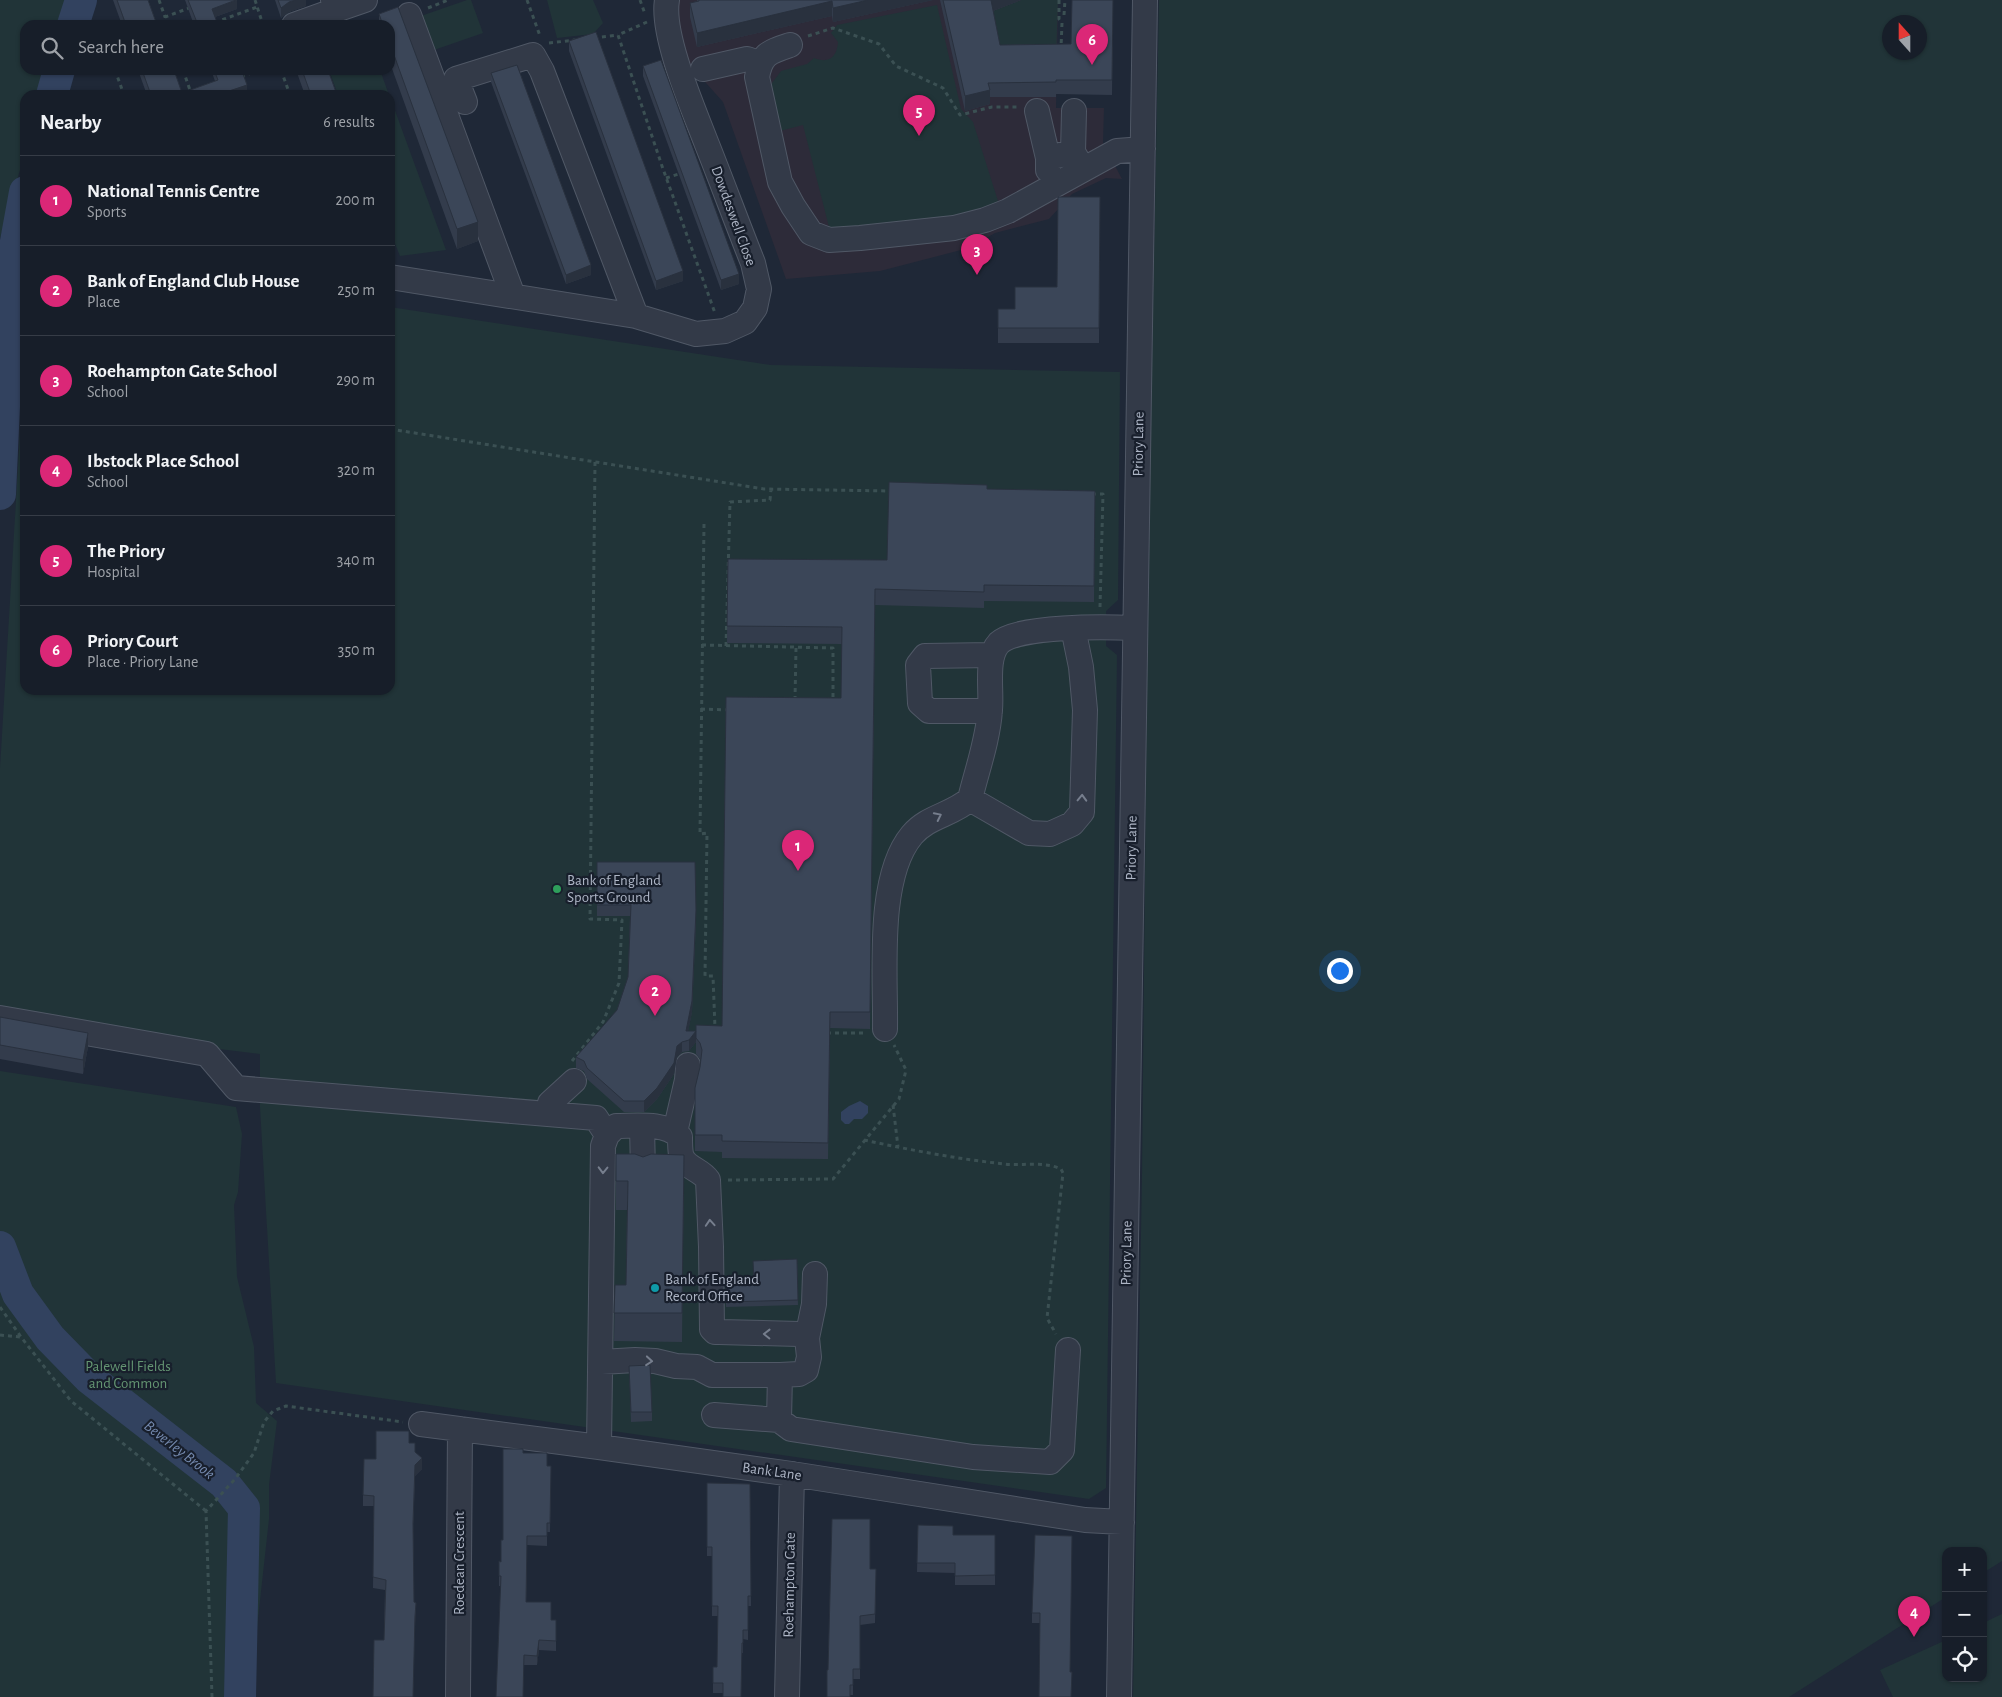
<!DOCTYPE html>
<html lang="en">
<head>
<meta charset="utf-8">
<style>
  body { margin:0; font-family:"Alegreya Sans",sans-serif; background:#242b35; color:#f1f3f6 }
  .controls { position:absolute; right:15px; bottom:15px; display:grid; overflow:hidden; border-radius:10px; box-shadow:0 1px 4px #0004 }
  .controls button { width:45px; height:45px; display:grid; place-items:center; padding:0; border:0; border-bottom:1px solid #363c46; background:#171e29; color:#f1f3f6; font:25px sans-serif }
  .compass { position:absolute; left:1882px; top:15px; width:45px; height:45px; border-radius:50%; background:#171e29; box-shadow:0 1px 4px #0004; rotate:339deg }
  .you { position:absolute; left:1339px; top:970px; width:18px; height:18px; margin:-12px; border:4px solid #fff; border-radius:50%; background:#1a73e8; box-shadow:0 0 0 8px #1a73e833 }
  .badge { display:grid; place-items:center; width:32px; height:32px; border-radius:50%; background:#db2777; color:#fff; font-size:16px; font-weight:700 }
  .pin { position:absolute; translate:-50% -41px; filter:drop-shadow(0 1px 2px #0008) }
  .pin::after { content:''; position:absolute; top:26px; width:18px; height:15px; background:inherit; clip-path:polygon(0 0,100% 0,50% 100%) }
  .list { margin:0; padding:0; list-style:none }
  h2 { display:flex; justify-content:space-between; align-items:center; height:65px; margin:0; padding:0 20px; font-size:21px }
  h2 small { font-size:16px; font-weight:400; color:#9ea2a8 }
  .list li { display:grid; grid-template-columns:32px 1fr auto; gap:15px; align-items:center; box-sizing:border-box; height:90px; padding:0 20px; border-top:1px solid #363c46 }
  .list b { display:block; font-size:19px; white-space:nowrap }
  .list p { margin:0; font-size:16px; white-space:nowrap; color:#9ea2a8 }
  .list em { font-size:16px; font-style:normal; color:#9ea2a8 }
  .icon { flex:none; width:28px; height:28px; fill:none; stroke:currentColor; stroke-width:2; stroke-linecap:round; stroke-linejoin:round }
  .map { position:relative; flex:none; width:2002px; height:1697px; overflow:hidden }
  .search { position:absolute; background:#171e29; box-shadow:0 1px 4px #0004; left:20px; top:20px; width:375px; height:55px; display:flex; align-items:center; gap:12px; box-sizing:border-box; padding:0 18px; border-radius:15px; color:#9ea2a8; font-size:19px }
  .panel { position:absolute; background:#171e29; box-shadow:0 1px 4px #0004; left:20px; top:90px; width:375px; height:605px; border-radius:15px }
  .map>svg:first-child { display:block }
</style>
</head>
<body>
<div class="map">
<svg width="2002" height="1697" viewBox="0 0 2002 1697">
  <rect width="100%" height="100%" fill="#1f2837"/>
  <path fill="#2d2b39" d="M677 0H1058L1056 108H1104L1103 143 1122 179 1106 178 1072 194 1049 219 995 233 969 248 880 271 786 279 723 102 690 65 677 22Z"/>
  <path fill="#213438" fill-rule="evenodd" d="M0 0H70L62 25H25V70H49L42 95H25V153L0 238Z
    M467 0H471L483 33 431 51 418 17Z
    M547 0H593L603 23 593 34 557 38Z
    M1021 0H1058L1056 59 1000 60 990 12Z
    M1159 0H2002V1561L1983 1573V1551H1946V1597L1789 1697H1133L1142 1175 1148 569ZM1890 22H1920V52H1890Z
    M937 5 961 109 973 122 998 201 984 211 930 228 830 231 803 125 780 131 769 87 781 71 807 64 814 58C829 64 837 57 838 42L831 33 837 25Z
    M329 70H380L389 95H338Z
    M390 97 446 250 400 256 390 231Z
    M390 307 771 365 1120 372 1118 600 1106 611V646L1117 655 1106 1488 1089 1499 276 1383 260 1107V1054L211 1048 0 1011V768L25 350V690H390Z
    M0 1071 236 1107 242 1134 238 1192 234 1205 237 1277 254 1347 256 1403 277 1421 269 1485V1519L255 1646 254 1697H0Z
    M2002 1614V1697H1893L1880 1670 1946 1640V1678H1983V1623Z"/>
  <path fill="#32425f" d="M860 1101 868 1106V1113L862 1119H854L849 1124H845L841 1120V1112L849 1106Z"/>
  <g fill="none" stroke-linecap="round" stroke-linejoin="round">
    <path stroke="#32425f" stroke-width="32" d="M73 25 81 0
      M52 95 59 70
      M0 494 10 275 25 192
      M0 1247 18 1294 50 1338 89 1378 224 1483 244 1508 240 1697"/>
    <g stroke="#505866" stroke-width="26">
      <path id="minor" d="M336 10 365 0
        M409 15 513 296
        M294 25 336 10 333 0
        M790 45C769 52 761 54 757 77L780 182 793 206 811 233 829 240 860 238 954 228 985 220 1008 211 1117 151 1143 149
        M703 69 747 59 759 63
        M465 102 456 79 533 55 542 71 636 316
        M1037 111 1048 158V170
        M1073 152 1074 111
        M1048 158 1073 152 1083 169
        M390 277 636 316 696 334 725 331 745 322 755 308 759 289 753 263C737 223 722 182 706 142 693 108 661 35 667 0
        M990 711H929L920 703 918 665 925 656 991 655
        M970 799C977 770 988 740 990 710 992 690 985 658 999 643 1018 625 1107 627 1134 628
        M0 1018 207 1054 236 1088 596 1118 607 1135
        M885 1029C886 975 876 878 912 835 928 816 952 815 970 799L1029 833 1050 834 1072 824 1082 812 1085 710 1081 667 1073 628
        M550 1113V1103L574 1081
        M642 1126 643 1172
        M675 1132 687 1080 688 1065
        M807 1338 814 1304 815 1274
        M780 1375 779 1420 791 1429 973 1457 1050 1462 1062 1450 1068 1350
        M714 1415 779 1420
        M421 1424 599 1447 792 1474 1085 1520 1122 1522
        M599 1447 603 1146 607 1135 616 1126C636 1126 665 1122 680 1137 680 1143 680 1149 681 1154 684 1168 701 1169 708 1180L711 1247 712 1329 715 1332H719L799 1334 807 1338 809 1357 806 1370 799 1374 780 1375H712L697 1367 676 1366 655 1361 635 1360 601 1362
        M458 1697 460 1429
        M787 1697 792 1474
        M1119 1697 1145 0"/>
    </g>
    <path stroke="#3b5053" stroke-width="3" stroke-dasharray="4 4" stroke-linecap="butt" d="M159 0 165 17
      M255 0 263 25
      M527 0 540 36
      M640 0 645 14
      M1059 0V19L1062 23 1061 48
      M428 8 448 0
      M1064 15 1065 0
      M647 22 618 35 662 166 715 313
      M168 25 165 17 192 7
      M221 25 219 21 257 7
      M808 36 833 28 879 44 896 66 943 88 960 115 992 107H1019
      M594 38 618 35
      M549 43 575 40
      M115 70 124 95
      M183 70 191 93
      M281 70 290 95
      M241 77 259 70
      M666 178 682 173
      M390 429 764 489 891 491
      M1092 494H1103L1100 607
      M704 524 700 834 707 833 705 976H713L715 1028
      M702 645 833 648V701
      M726 646 730 502 770 500 771 489
      M795 700 796 648
      M701 709 729 710
      M827 1033H866
      M572 1061 603 1022 619 983 622 920 590 919 595 462
      M893 1105 898 1147
      M864 1140C910 1150 958 1159 1004 1164 1023 1166 1044 1161 1061 1169L1063 1173 1047 1318 1056 1334
      M728 1180 833 1179 899 1099 906 1070 894 1045
      M0 1307 21 1337 71 1401 206 1511
      M0 1335 20 1337
      M212 1697 206 1511 235 1479 254 1453 264 1422 273 1411 286 1406 403 1422"/>
    <use href="#minor" stroke="#333a48" stroke-width="24"/>
  </g>
  <path fill="#333c4c" d="M113 0H148L157 25H122Z
    M185 0H237V9L215 17 218 25H194Z
    M275 0H306V6L289 12 281 18Z
    M697 0H933L833 22 832 16 697 47 690 17V3L697 1Z
    M940 0H1021L993 11 1000 45 1071 44 1113 0 1112 95 1056 94V97H990V104L965 111Z
    M398 7 478 222V241L457 249 390 63V25H379V14Z
    M569 41 683 281 656 290 569 51Z
    M643 66 739 284 721 290 643 76Z
    M138 70H174L182 93 215 81 211 70H235L247 94 245 95H147Z
    M296 70H328L337 95H305Z
    M491 73 591 275 566 284 491 82Z
    M1100 197 1099 343H998V309H1015L1057 287Z
    M987 489 1095 491 1094 602 984 601V608L875 605 870 1029 830 1028 828 1159 722 1158V1152L695 1151V1088L700 1067 701 1061 700 1059 696 1054V1025L722 1026 841 698 842 644 727 643 728 559 887 560Z
    M597 862 696 921 692 1012 688 1031 696 1042 689 1051 682 1052 677 1057 674 1074 657 1099 644 1112H624L587 1079 584 1071 576 1068V1057L617 1010 628 977 630 916H597Z
    M0 1017 88 1047 83 1074 0 1059Z
    M616 1154 643 1157 684 1155 682 1342 614 1341 615 1285H626L627 1210H616Z
    M797 1259 798 1305 726 1307V1282L754 1281Z
    M629 1366 652 1412V1421L631 1422Z
    M409 1443 415 1452 422 1469 415 1476 413 1531 414 1602 416 1613 384 1640 385 1590 373 1588 374 1506H363V1495L376 1459Z
    M523 1453 547 1466H551L550 1532H547V1546L527 1545 526 1602 551 1620H556V1651L539 1650 537 1665H524L501 1586H499V1561L501 1562 503 1540Z
    M707 1483 750 1484 751 1606H748V1640L743 1639V1653H742L723 1693H713V1667H717L718 1616H712V1556H707Z
    M918 1525 953 1535H995V1585H955V1573L917 1572Z
    M1072 1536 1040 1623H1032V1613Z
    M870 1569H876L875 1623 860 1625V1679H853V1695H850L828 1670Z"/>
  <path fill="#29313e" d="M237 0V9L212 18V9Z
    M296 0H306V6L289 12 281 18V8L289 2Z
    M868 0H933L833 22V8Z
    M990 0H1021L990 12Z
    M832 1V16L697 47V33Z
    M247 85V94L245 95H229V91Z
    M990 90V104L965 111V96Z
    M478 222V241L457 249V229Z
    M591 265V275L566 284V275Z
    M683 271V281L656 290V281Z
    M739 274V284L721 290V280Z
    M696 910 692 1012 686 1042V1031Z
    M696 1031V1042L689 1051V1040Z
    M88 1033V1047L83 1074V1060Z
    M682 1042V1052L677 1057 674 1074 657 1099 644 1112V1101L677 1046Z
    M422 1458V1469L415 1476V1465Z
    M416 1603V1613L415 1627V1616Z
    M539 1640V1650L537 1665V1656Z"/>
  <path fill="#3b4658" stroke="#29313e" d="M117 0H148L157 25H126Z
    M188 0H236L212 9 218 25H198Z
    M278 0H296L289 2 281 8Z
    M699 0H868L833 8 832 1 697 33 690 3 699 1Z
    M943 0H991L1000 45 1071 44 1072 0H1113L1112 80H1056V82L988 83 990 90 965 96Z
    M398 7 478 222 457 229 390 44V25H383L379 14Z
    M596 32 683 271 656 281 569 41Z
    M661 60 739 274 721 280 643 66Z
    M517 65 591 265 566 275 491 73Z
    M142 70H174L182 93 218 80 214 70H235L236 73 242 71 247 85 229 91 230 95H151Z
    M302 70H328L337 95H311Z
    M1058 197H1100L1099 328H998V309H1015V287H1057Z
    M889 482 987 485V489L1095 491 1094 586 984 585V592L875 589 870 1012H830L828 1143 722 1141V1135H695V1088L700 1067 702 1050 700 1043 696 1038V1025L722 1026 726 697 841 698 842 627 727 626 728 559 887 560Z
    M597 862H695L696 910 692 1001 686 1031H696L689 1040 682 1042 677 1046 674 1063 657 1088 644 1101H624L587 1068 584 1061 576 1057 617 1010 628 977 631 905H597Z
    M0 1017 88 1033 83 1060 0 1045Z
    M616 1154H635L643 1157 651 1154 684 1155 682 1313H614L615 1285H626L628 1181H616Z
    M797 1259 798 1300 726 1302V1282L754 1281 753 1261Z
    M650 1365 652 1412H631L629 1366Z
    M376 1431H409V1443H415V1452L422 1458 415 1465 413 1523 414 1602 416 1603 415 1616 413 1697H373L374 1640H384L386 1580 373 1577 374 1496 363 1495 364 1459H376Z
    M503 1449H523V1453H547V1466H551L550 1523H547V1536H527L526 1602H551V1620H556V1641L539 1640 537 1656 524 1655 523 1697H496L501 1576H499V1561L501 1562V1540H503Z
    M707 1483 750 1484 751 1596H748V1630H743V1643H742L741 1697H723V1683H713V1667H717L718 1606H712V1547H707Z
    M832 1519H870V1569H876L875 1614 860 1616V1669H853V1685H850V1697H827V1670H828Z
    M918 1525 953 1526V1535H995V1575L955 1576V1563H917Z
    M1035 1535 1072 1536 1070 1672H1072L1071 1697H1039L1040 1613H1032Z"/>
  <defs><path id="oneway-chevron" d="M-2-3.5L2.5 0L-2 3.5" fill="none" stroke-width="1.6" stroke-linecap="round" stroke-linejoin="round" transform="scale(1.25)"/></defs>
  <g stroke="#767e8d">
    <use href="#oneway-chevron" transform="translate(1082 798) rotate(-88)"/>
    <use href="#oneway-chevron" transform="translate(938 816) rotate(-26)"/>
    <use href="#oneway-chevron" transform="translate(603 1170) rotate(91)"/>
    <use href="#oneway-chevron" transform="translate(710 1223) rotate(-94)"/>
    <use href="#oneway-chevron" transform="translate(767 1334) rotate(-179)"/>
    <use href="#oneway-chevron" transform="translate(649 1361) rotate(5)"/>
  </g>
  <circle fill="#2e9e5b" stroke="#181f2c" stroke-width="2" cx="557" cy="889" r="5"/>
  <circle fill="#0f9aa8" stroke="#181f2c" stroke-width="2" cx="655" cy="1288" r="5"/>
  <g text-anchor="middle" stroke-width="4.5" stroke-linejoin="round" paint-order="stroke">
    <g font-size="15" fill="#adb5c5" stroke="#181f2c">
      <text transform="translate(734 216) rotate(70)" y="5">Dowdeswell Close</text>
      <text transform="translate(1138 444) rotate(-89)" y="5">Priory Lane</text>
      <text transform="translate(1131 848) rotate(-89)" y="5">Priory Lane</text>
      <text transform="translate(1126 1253) rotate(-89)" y="5">Priory Lane</text>
      <text transform="translate(772 1471) rotate(8)" y="5">Bank Lane</text>
      <text transform="translate(459 1563) rotate(-90)" y="5">Roedean Crescent</text>
      <text transform="translate(789 1585) rotate(-89)" y="5">Roehampton Gate</text>
    </g>
    <g font-size="15" fill="#adb5c5" stroke="#181f2c" text-anchor="start">
      <text x="567" y="885">Bank of England<tspan x="567" dy="17">Sports Ground</tspan></text>
      <text x="665" y="1284">Bank of England<tspan x="665" dy="17">Record Office</tspan></text>
    </g>
    <g font-size="15" fill="#649572" stroke="#181f2c">
      <text x="128" y="1371">Palewell Fields<tspan x="128" dy="17">and Common</tspan></text>
    </g>
    <g font-size="16" font-style="italic" fill="#7489ae" stroke="#181f2c">
      <text transform="translate(180 1449) rotate(38)" y="6">Beverley Brook</text>
    </g>
  </g>
</svg>
<div class="controls">
<button>+</button>
<button>−</button>
<button><svg class="icon" aria-label="locate" viewBox="0 0 24 24"><circle cx="12" cy="12" r="6"/><path d="M12 2v4M12 18v4M2 12h4M18 12h4"/></svg></button>
</div>
<svg class="compass" viewBox="-18 -18 36 36"><path d="M0-13l5 13h-10z" fill="#e53935"/><path d="M0 13l5-13h-10z" fill="#9ea2a8"/></svg>
<div class="you"></div>
<div class="pin badge" style="left:798px;top:871px">1</div>
<div class="pin badge" style="left:655px;top:1016px">2</div>
<div class="pin badge" style="left:977px;top:275px">3</div>
<div class="pin badge" style="left:1914px;top:1637px">4</div>
<div class="pin badge" style="left:919px;top:136px">5</div>
<div class="pin badge" style="left:1092px;top:65px">6</div>
<div class="search"><svg class="icon" aria-label="search" viewBox="0 0 24 24"><circle cx="10" cy="10" r="6"/><path d="M15 15l6 6"/></svg>Search here</div>
<section class="panel">
<h2>Nearby<small>6 results</small></h2>
<ul class="list">
<li><span class="badge">1</span><div><b>National Tennis Centre</b><p>Sports</p></div><em>200 m</em></li>
<li><span class="badge">2</span><div><b>Bank of England Club House</b><p>Place</p></div><em>250 m</em></li>
<li><span class="badge">3</span><div><b>Roehampton Gate School</b><p>School</p></div><em>290 m</em></li>
<li><span class="badge">4</span><div><b>Ibstock Place School</b><p>School</p></div><em>320 m</em></li>
<li><span class="badge">5</span><div><b>The Priory</b><p>Hospital</p></div><em>340 m</em></li>
<li><span class="badge">6</span><div><b>Priory Court</b><p>Place · Priory Lane</p></div><em>350 m</em></li>
</ul>
</section>
</div>
</body>
</html>
